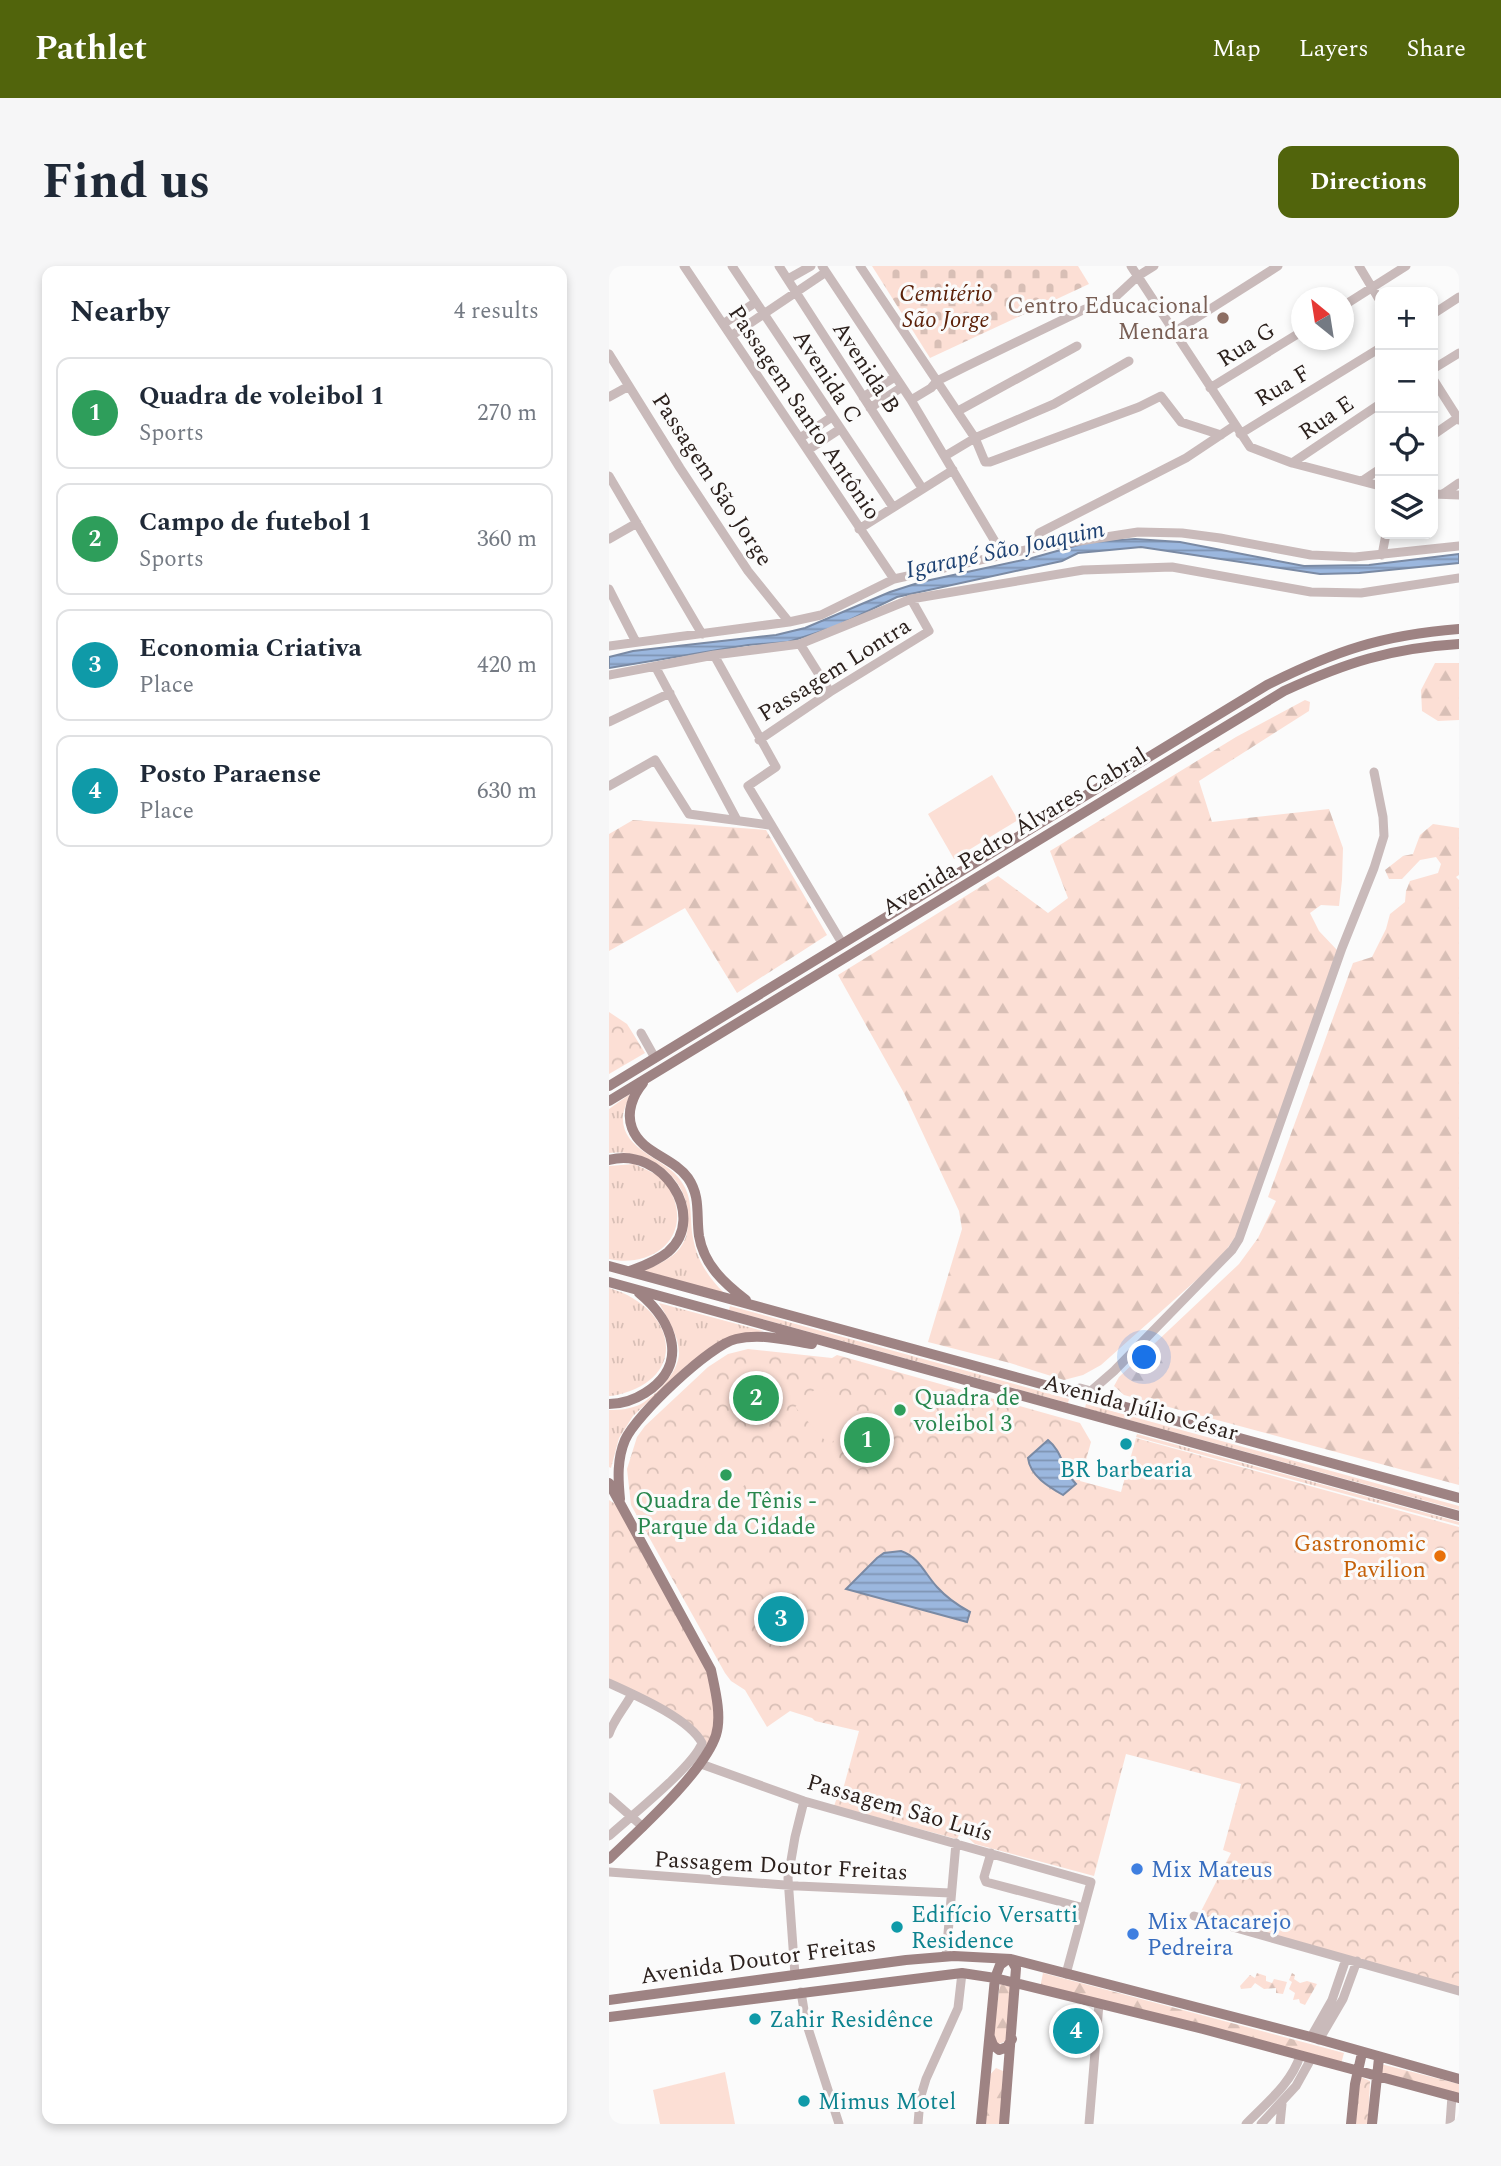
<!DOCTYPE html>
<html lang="en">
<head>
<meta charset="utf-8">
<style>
  body { margin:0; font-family:Spectral,serif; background:#f6f6f7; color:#1f2937 }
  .controls { position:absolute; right:21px; top:21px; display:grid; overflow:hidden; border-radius:14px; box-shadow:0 4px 10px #0003 }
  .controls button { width:63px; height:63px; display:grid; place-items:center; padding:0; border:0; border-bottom:2px solid #e0e1e3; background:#fff; color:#1f2937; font:35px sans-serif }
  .compass { position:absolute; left:682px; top:21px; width:63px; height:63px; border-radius:50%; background:#fff; box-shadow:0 4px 10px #0003; rotate:330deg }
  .you { position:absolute; left:536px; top:1092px; width:24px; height:24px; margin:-18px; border:5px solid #fff; border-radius:50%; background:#1a73e8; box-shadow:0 0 0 10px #1a73e833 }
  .badge { display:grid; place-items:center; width:46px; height:46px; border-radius:50%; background:#51640c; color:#fff; font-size:23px; font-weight:700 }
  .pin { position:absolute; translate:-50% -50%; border:4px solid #fff; box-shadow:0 2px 7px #0006 }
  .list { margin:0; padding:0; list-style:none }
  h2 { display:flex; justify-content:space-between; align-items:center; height:91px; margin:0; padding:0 28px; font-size:30px }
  h2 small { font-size:23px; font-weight:400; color:#747a83 }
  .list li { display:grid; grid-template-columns:46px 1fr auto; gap:21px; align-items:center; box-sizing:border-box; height:112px; margin:0 14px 14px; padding:0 14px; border:2px solid #e0e1e3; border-radius:14px }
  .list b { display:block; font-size:26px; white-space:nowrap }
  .list p { margin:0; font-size:23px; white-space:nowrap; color:#747a83 }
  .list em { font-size:23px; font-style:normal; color:#747a83 }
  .icon { flex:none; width:38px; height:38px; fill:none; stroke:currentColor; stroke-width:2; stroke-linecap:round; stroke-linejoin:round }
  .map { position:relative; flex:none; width:850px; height:1858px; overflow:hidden; border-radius:14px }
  header { display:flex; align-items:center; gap:42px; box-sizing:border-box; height:98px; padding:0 35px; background:#51640c; color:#fff }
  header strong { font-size:33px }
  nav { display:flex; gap:38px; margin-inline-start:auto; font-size:24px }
  .intro { display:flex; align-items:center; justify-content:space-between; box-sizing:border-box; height:168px; padding:0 42px }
  h1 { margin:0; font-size:49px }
  .button { padding:18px 32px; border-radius:14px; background:#51640c; color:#fff; font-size:24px; font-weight:700 }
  main { display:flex; gap:42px; padding:0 42px }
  aside { flex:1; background:#fff; border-radius:14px; box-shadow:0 4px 10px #0003 }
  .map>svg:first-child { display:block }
</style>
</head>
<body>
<header>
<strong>Pathlet</strong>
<nav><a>Map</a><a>Layers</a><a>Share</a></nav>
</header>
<div class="intro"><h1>Find us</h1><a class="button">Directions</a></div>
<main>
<aside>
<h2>Nearby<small>4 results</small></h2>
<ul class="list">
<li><span class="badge" style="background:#2e9e5b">1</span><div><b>Quadra de voleibol 1</b><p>Sports</p></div><em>270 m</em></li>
<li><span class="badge" style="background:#2e9e5b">2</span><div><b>Campo de futebol 1</b><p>Sports</p></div><em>360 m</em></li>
<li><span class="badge" style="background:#0f9aa8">3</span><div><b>Economia Criativa</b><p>Place</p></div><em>420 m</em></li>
<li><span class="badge" style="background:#0f9aa8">4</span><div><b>Posto Paraense</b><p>Place</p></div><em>630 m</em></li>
</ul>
</aside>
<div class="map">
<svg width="850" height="1858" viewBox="0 0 850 1858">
  <defs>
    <pattern id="grass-tufts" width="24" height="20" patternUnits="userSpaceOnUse" patternTransform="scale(1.75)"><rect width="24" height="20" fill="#fcdfd5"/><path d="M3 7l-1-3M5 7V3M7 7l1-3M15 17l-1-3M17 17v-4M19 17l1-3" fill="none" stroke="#d8bfb6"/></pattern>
    <pattern id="forest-firs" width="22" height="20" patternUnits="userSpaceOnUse" patternTransform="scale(1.75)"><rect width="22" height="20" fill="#fcdfd5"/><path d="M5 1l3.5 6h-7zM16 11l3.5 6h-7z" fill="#d8bfb6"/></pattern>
    <pattern id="cemetery-stones" width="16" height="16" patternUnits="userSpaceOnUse" patternTransform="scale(1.75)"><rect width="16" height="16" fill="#fcdfd5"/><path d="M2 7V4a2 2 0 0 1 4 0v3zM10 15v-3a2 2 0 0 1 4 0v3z" fill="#d8bfb6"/></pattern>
    <pattern id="park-crowns" width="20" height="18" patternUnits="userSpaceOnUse" patternTransform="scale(1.75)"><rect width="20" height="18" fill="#fcdfd5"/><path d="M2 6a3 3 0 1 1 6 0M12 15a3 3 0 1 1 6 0" fill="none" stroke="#d8bfb6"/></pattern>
    <pattern id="water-rules" width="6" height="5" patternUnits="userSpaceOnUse" patternTransform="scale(1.75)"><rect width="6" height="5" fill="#9bb7de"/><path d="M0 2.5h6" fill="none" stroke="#7f94b3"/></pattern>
  </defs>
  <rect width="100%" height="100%" fill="#fbfbfb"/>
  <path fill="url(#grass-tufts)" d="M21 828C19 835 15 842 14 849 11 885 56 891 72 915 85 933 80 951 84 972 88 994 99 1011 115 1027L35 1005C47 999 63 993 71 982 77 974 79 965 79 956 82 913 41 882 0 887V843Z
    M25 898C36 903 51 909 59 918 62 922 63 929 65 933 80 977 38 1002 0 993V900Z
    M0 1022C69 1042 82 1116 2 1130H0Z
    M50 1037 154 1065 119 1072 78 1099 24 1150 10 1172 2 1202 0 1201V1144C11 1144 22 1143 32 1138 47 1129 70 1106 70 1087 70 1070 58 1051 50 1037Z
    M121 1040 460 1133 459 1137 120 1044Z
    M477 1138 850 1240V1244L476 1142Z
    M528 1168 850 1256V1259L527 1171Z"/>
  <path fill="url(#forest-firs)" d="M826 397H850V454L829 455 813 445 812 424Z
    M696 434 701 436 700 445 590 515 603 556 720 543 734 582 733 614 730 640 712 639 701 647 710 665 728 684 631 964 611 993 492 1099 474 1109 455 1114 401 1097 319 1076 353 963 350 945 295 827 229 709 389 610 439 647 459 632 441 585 627 471Z
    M24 554 157 564 218 669 128 727 76 642 0 685V568Z
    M824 558 850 562V609L847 611 850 614V1219L515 1129 505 1120 510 1111 630 998 649 972 667 935 659 931 744 697 763 691 777 663 781 648 796 636 797 625 801 615 829 607 832 598 827 591 811 594 793 613H780L776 604 794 590 804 588 811 569Z
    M434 1707 735 1787 732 1798 431 1722Z
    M648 1707 657 1710V1715L663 1717 665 1713 678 1716 674 1728 667 1727V1722L655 1723 646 1717 642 1722 632 1723 631 1720 641 1709 646 1712Z
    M683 1707 686 1709 685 1713 691 1717 698 1715 708 1718 696 1739 691 1737 690 1733 684 1734 686 1727 680 1723 683 1716 680 1714Z
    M391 1718 402 1721 397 1775 388 1779 384 1769Z
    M772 1798 850 1818V1829L770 1809Z
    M387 1802 394 1805 392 1858H375L379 1811Z"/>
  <path fill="url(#cemetery-stones)" d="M263 0H469L480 18 321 92Z"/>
  <path fill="url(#park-crowns)" d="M0 746 18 758 36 787 0 808Z
    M139 1083 223 1092 228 1089 471 1157 482 1176 471 1215 512 1226 527 1172 850 1261V1722L589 1651 622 1587 614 1584 632 1518 517 1488 485 1610 366 1578 358 1571 350 1569 348 1573 225 1540 230 1526 233 1527 250 1465 206 1455 203 1452 181 1445 158 1461 136 1424 122 1415 116 1407 22 1239 18 1203 28 1171 36 1160 99 1101 119 1088Z
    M0 1234 14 1243 97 1392 108 1434 101 1482 54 1443 0 1417Z
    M752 1811 761 1815 759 1858H744Z"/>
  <path fill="#fcdfd5" d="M383 509 409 554 345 593 319 548Z
    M141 1102 177 1139 154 1162 118 1125Z
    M211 1119 244 1157 220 1179 186 1141Z
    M288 1127 308 1148 294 1161 274 1140Z
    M272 1142 291 1164 278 1176 258 1155Z
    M256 1157 275 1178 260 1192 240 1171Z
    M111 1187 138 1217 123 1230 96 1201Z
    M116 1806 126 1858H51L44 1824Z"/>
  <path fill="url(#water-rules)" stroke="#7a8aa4" stroke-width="2" d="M526 273 571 276 695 300 760 299 850 288V297L750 307 711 308 532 281 469 287 453 295 288 331 226 361 179 376 139 379 0 402V391L24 385 167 369 196 362 281 326 312 316 423 292 480 276Z
    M439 1174C454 1186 453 1204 467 1218L454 1229C440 1221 421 1210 419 1192Z
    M292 1285C310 1291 316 1308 328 1321 338 1332 348 1339 361 1346L358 1356 237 1323 268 1292 275 1287Z"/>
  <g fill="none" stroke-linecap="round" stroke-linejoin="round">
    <path stroke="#c9baba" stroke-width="9" d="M75 0 285 313
      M123 0 284 241
      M170 0 313 222
      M213 0 302 134 394 289
      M251 0 366 172 376 196H381L530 141 552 130 572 156 612 169
      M522 0 641 181 683 197 771 220
      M750 0 771 35
      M179 13 202 0
      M734 40 797 0
      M824 48 850 31
      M114 58 147 36
      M565 66 669 0
      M122 70 217 6
      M0 88 71 202 139 305 180 356
      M824 103 850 87
      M824 113 850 154
      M601 122 692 66
      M0 131 20 120
      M254 131 286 111
      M302 134 322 122 328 115 358 100 476 43 500 37 529 10 545 0
      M261 142 293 121
      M349 145 468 80
      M631 168 771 82
      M824 169 850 151
      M191 172 223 151
      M199 184 231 163
      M336 190 366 172 445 138 520 95
      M683 197 771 138
      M0 210 93 368
      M753 215 771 203
      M824 228 850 229
      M834 228 850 217
      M250 263 344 204
      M0 273 28 257
      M426 282 430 267 577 192 625 160
      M773 289 777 268
      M0 323 27 376
      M191 378 221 426
      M0 380 180 356 212 349 285 313 426 282 529 266 573 267 611 272 702 289 746 291 850 280
      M105 389 167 501 139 520 233 677
      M46 400 128 554
      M0 409 105 389 191 378 302 333 474 304 563 301 702 326 752 327 850 312
      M0 456 61 427
      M150 474 221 426 320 365 302 333
      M0 520 46 494 80 548 160 559
      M32 767 46 792
      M467 1126 471 1122 482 1125 505 1105 623 984 630 973 733 682 765 602 775 570 774 551 765 506
      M0 1417C26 1429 80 1452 93 1477 85 1500 21 1551 0 1570
      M0 1468C4 1455 16 1441 23 1428
      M92 1498 195 1535 482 1616 457 1708
      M0 1531 34 1561
      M382 1587 375 1611 377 1616 475 1642
      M0 1606 189 1620 341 1627
      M585 1650 850 1725
      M337 1690 347 1577
      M186 1709 179 1612 186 1571 195 1535
      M192 1726 197 1756 230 1858
      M702 1771 723 1734 737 1693
      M710 1774 734 1733 748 1695
      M309 1858 311 1833 317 1813 349 1742 353 1707
      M480 1858 490 1738
      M637 1858C657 1837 682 1818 691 1790
      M652 1858 687 1820 702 1793
      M671 1858 673 1838
      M841 1858 843 1830"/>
    <path stroke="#9e8383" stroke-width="10" d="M34 817C24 829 17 846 23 862 32 887 64 891 79 912 92 931 87 949 90 970 95 999 115 1017 137 1034
      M0 820 658 419C726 385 773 369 850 363
      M0 835 675 425C736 397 782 382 850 378
      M0 894C52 879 100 950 59 986 48 995 34 1000 21 1005
      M0 1000 850 1232
      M0 1016 850 1250
      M0 1138C14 1138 25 1134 36 1127 81 1099 64 1055 30 1027
      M0 1217 102 1404C106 1423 113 1450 107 1469 95 1506 29 1565 0 1593
      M11 1233C9 1213 8 1193 16 1174 27 1149 101 1079 127 1073 151 1067 179 1074 203 1078
      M0 1734 297 1694 345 1690 402 1693 702 1771 850 1813
      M0 1751 353 1707 386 1712 594 1763 850 1832
      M381 1771 384 1779 390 1784 398 1781 403 1773
      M372 1858 386 1712 391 1699 399 1693
      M395 1858 407 1702 402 1693
      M742 1858 746 1818 753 1787
      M763 1858 770 1792"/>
  </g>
  <circle fill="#8d6e63" stroke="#fbfbfb" stroke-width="2.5" cx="614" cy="52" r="7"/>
  <g fill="#2e9e5b" stroke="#fbfbfb" stroke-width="2.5">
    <circle cx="291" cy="1144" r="7"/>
    <circle cx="117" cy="1209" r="7"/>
  </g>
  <g fill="#0f9aa8" stroke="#fbfbfb" stroke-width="2.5">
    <circle cx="517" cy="1178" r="7"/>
    <circle cx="288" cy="1661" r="7"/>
    <circle cx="146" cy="1753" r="7"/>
    <circle cx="195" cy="1835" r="7"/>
  </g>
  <circle fill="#e8710a" stroke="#fbfbfb" stroke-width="2.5" cx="831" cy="1290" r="7"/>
  <g fill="#3f7fe0" stroke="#fbfbfb" stroke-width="2.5">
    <circle cx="528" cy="1603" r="7"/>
    <circle cx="524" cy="1668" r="7"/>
  </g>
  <g text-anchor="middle" stroke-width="6" stroke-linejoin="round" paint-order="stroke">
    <g font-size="23" font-style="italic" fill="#5b2008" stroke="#fbfbfb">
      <text x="337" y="35">Cemitério<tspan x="337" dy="26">São Jorge</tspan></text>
    </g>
    <g font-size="23" fill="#785e54" stroke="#fbfbfb" text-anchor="end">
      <text x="600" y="47">Centro Educacional<tspan x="600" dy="26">Mendara</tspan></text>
    </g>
    <g font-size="23" fill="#2c211d" stroke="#fbfbfb">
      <text transform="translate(637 78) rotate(-32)" y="8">Rua G</text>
      <text transform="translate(258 101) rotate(57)" y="8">Avenida B</text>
      <text transform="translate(219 110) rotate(57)" y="8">Avenida C</text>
      <text transform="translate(673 119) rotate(-31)" y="8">Rua F</text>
      <text transform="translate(196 146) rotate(56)" y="8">Passagem Santo Antônio</text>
      <text transform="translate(717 151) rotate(-34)" y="8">Rua E</text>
      <text transform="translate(104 213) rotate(57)" y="8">Passagem São Jorge</text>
      <text transform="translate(225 403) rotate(-32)" y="8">Passagem Lontra</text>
      <text transform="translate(405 565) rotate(-31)" y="8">Avenida Pedro Álvares Cabral</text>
      <text transform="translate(532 1141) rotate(15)" y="8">Avenida Júlio César</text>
      <text transform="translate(291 1541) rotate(16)" y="8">Passagem São Luís</text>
      <text transform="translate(172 1599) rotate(3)" y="8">Passagem Doutor Freitas</text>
      <text transform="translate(149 1693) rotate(-8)" y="8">Avenida Doutor Freitas</text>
    </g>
    <g font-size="23" fill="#27864d" stroke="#fbfbfb" text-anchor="start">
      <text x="305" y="1139">Quadra de<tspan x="305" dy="26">voleibol 3</tspan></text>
      <text x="117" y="1242" text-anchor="middle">Quadra de Tênis -<tspan x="117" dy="26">Parque da Cidade</tspan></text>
    </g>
    <g font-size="23" fill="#0d838f" stroke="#fbfbfb" text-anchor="start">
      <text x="517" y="1211" text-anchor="middle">BR barbearia</text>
      <text x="302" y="1656">Edifício Versatti<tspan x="302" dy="26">Residence</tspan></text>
      <text x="160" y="1761">Zahir Residênce</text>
      <text x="209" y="1843">Mimus Motel</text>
    </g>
    <g font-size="23" fill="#c56008" stroke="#fbfbfb" text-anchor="end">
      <text x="817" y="1285">Gastronomic<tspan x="817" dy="26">Pavilion</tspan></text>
    </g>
    <g font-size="23" fill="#366cbe" stroke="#fbfbfb" text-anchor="start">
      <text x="542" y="1611">Mix Mateus</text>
      <text x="538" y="1663">Mix Atacarejo<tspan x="538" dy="26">Pedreira</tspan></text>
    </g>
    <g font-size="24" font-style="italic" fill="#1d4172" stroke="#fbfbfb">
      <text transform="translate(396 283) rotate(-12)" y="8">Igarapé São Joaquim</text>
    </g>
  </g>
</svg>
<div class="controls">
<button>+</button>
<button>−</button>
<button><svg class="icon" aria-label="locate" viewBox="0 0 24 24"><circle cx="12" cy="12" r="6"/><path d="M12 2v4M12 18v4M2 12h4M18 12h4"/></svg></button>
<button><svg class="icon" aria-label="layers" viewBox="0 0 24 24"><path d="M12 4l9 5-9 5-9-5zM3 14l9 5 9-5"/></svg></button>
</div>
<svg class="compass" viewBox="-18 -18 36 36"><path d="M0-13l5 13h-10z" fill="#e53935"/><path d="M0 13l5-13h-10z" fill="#747a83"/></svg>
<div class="you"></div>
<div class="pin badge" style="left:258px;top:1174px;background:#2e9e5b">1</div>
<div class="pin badge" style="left:147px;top:1132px;background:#2e9e5b">2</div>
<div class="pin badge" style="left:172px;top:1353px;background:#0f9aa8">3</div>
<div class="pin badge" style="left:467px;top:1765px;background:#0f9aa8">4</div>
</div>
</main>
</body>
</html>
